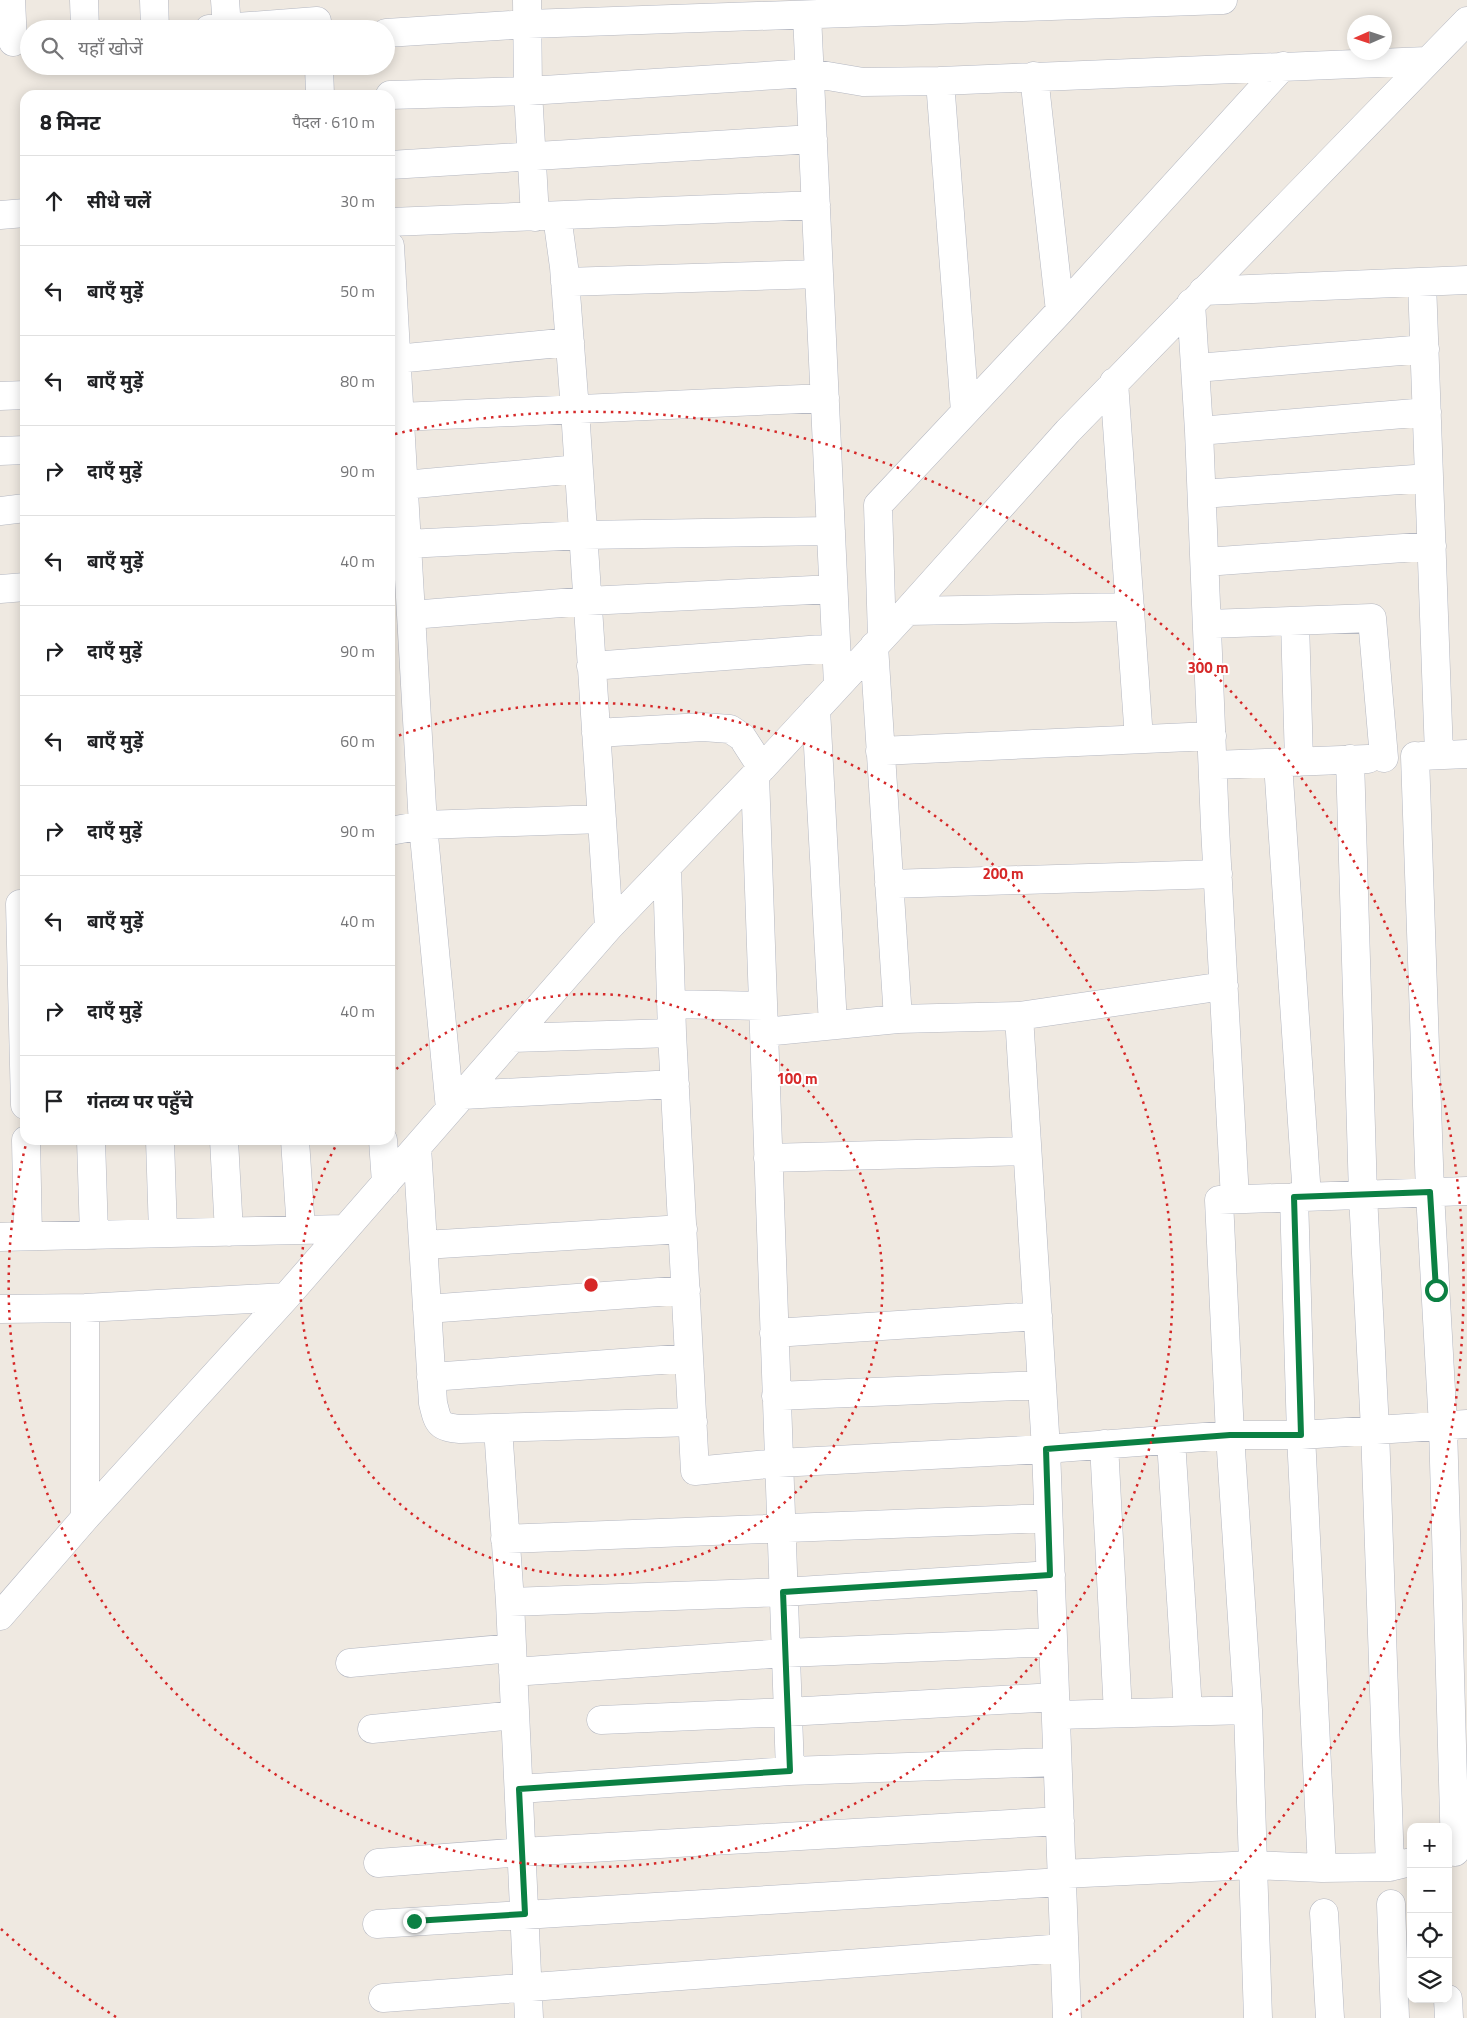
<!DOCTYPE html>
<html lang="hi">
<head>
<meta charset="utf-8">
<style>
  body { margin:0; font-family:"Titillium Web","Noto Sans Devanagari",sans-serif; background:#f6f6f6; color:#202124 }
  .controls { position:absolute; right:15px; bottom:15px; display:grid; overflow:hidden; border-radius:10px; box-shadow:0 2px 12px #0003 }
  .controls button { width:45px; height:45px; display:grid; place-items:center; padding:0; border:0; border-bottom:1px solid #e0e0e0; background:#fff; color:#202124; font:25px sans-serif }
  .compass { position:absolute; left:1347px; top:15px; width:45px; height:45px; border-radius:50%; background:#fff; box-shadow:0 2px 12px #0003; rotate:267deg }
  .stop { position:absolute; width:15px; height:15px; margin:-11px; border:4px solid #0b8043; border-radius:50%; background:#fff }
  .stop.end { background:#0b8043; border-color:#fff; box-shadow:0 1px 5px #0008 }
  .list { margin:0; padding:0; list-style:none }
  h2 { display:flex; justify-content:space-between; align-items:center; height:65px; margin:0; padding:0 20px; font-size:21px }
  h2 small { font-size:16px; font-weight:400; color:#757577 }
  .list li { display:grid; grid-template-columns:32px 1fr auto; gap:15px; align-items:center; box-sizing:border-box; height:90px; padding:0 20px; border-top:1px solid #e0e0e0 }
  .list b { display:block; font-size:19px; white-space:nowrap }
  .list em { font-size:16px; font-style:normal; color:#757577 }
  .icon { flex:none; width:28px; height:28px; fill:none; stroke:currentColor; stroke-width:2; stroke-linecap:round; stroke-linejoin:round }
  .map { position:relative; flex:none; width:1467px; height:2018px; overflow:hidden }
  .search { position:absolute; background:#fff; box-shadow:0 2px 12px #0003; left:20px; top:20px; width:375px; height:55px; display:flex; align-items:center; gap:12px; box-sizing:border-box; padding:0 18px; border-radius:28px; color:#757577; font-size:19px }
  .panel { position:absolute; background:#fff; box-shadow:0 2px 12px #0003; left:20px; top:90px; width:375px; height:1055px; border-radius:15px }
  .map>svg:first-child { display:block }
</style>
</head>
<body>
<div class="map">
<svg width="1467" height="2018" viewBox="0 0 1467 2018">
  <rect width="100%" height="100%" fill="#efe9e1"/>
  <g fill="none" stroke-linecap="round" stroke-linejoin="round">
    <g stroke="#b4b7c1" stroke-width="29">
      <path id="minor" d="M11 0 13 42
        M84 0 85 29
        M154 0 155 29
        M225 0 227 28
        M527 0 528 91 535 217
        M807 15 838 685
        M209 29 317 21
        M386 33 528 24 1223 0
        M319 66 320 95
        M1034 76 1060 311
        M390 95 528 91 810 73 863 82 940 81
        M390 165 813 139
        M0 215 25 213
        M557 216 564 267 575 410 609 927
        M390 222 816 205
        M390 246 423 825 450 1109
        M565 282 819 274
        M1422 282 1439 755
        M1203 291 1467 280
        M1191 303 1199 431 1215 827 1235 1199
        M396 359 570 342
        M1196 368 1425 349
        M1114 382 1139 739
        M0 396 25 395
        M965 412 940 81 1427 61
        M400 417 825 398
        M1199 431 1427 412
        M0 451 25 450
        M404 485 578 469
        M1202 494 1429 478
        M0 511 25 508
        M407 544 583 535 831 531
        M1205 562 1432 546
        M0 589 25 587
        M907 611 1130 607
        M411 615 587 601 833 589
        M1295 621 1299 762
        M1207 624 1372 618 1384 758
        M882 637 878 505 1060 311 1283 66
        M874 646 898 1019
        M591 666 836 648
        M816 709 833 1025
        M596 733 703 727 730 729 742 737 762 768
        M880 751 1212 736
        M1415 756 1430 1193 1443 1426 1455 1852
        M1421 756 1467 754
        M1350 759 1363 1195 1375 1429 1390 1867
        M1278 763 1307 1197
        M1213 765 1368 759
        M755 775 790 1771
        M390 831 423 825 602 819
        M667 867 672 1033 695 1471 778 1463 1046 1449 1230 1435H1301L1467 1424
        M889 884 1218 874
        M20 904 25 1105
        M671 1004 763 1006
        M1019 1016 1046 1449 1067 2018
        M764 1032 898 1019 1019 1016 1224 986
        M512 1038 672 1033
        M463 1095 675 1084
        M26 1140 28 1236
        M91 1140 94 1235
        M160 1140 163 1233
        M224 1140 229 1232
        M295 1140 301 1230
        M383 1140 386 1183
        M417 1147 433 1403C438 1423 438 1427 460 1429L693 1422
        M768 1158 1027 1151
        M1294 1197 1301 1435 1322 1868
        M0 1237 345 1229
        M424 1245 683 1229
        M85 1308V1518
        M0 1309 85 1308 286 1297
        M427 1309 686 1290
        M774 1333 1038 1316
        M431 1377 689 1358
        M776 1396 1042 1385
        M498 1428 510 1602 529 2018
        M1171 1440 1188 1711
        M1104 1444 1118 1713
        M505 1539 1048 1518
        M510 1602 783 1592 1051 1575
        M0 1616 85 1518 286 1297 609 927 762 768 907 611 1068 431 1467 21
        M350 1663 512 1648
        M513 1672 785 1653 1053 1642
        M1056 1715 1248 1710
        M601 1720 787 1712 1055 1697
        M372 1729 515 1715
        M519 1789 790 1771 1057 1762
        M378 1863 522 1852 1060 1821
        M1062 1874 1254 1865 1322 1868 1390 1867 1411 1862
        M1391 1904 1395 2018
        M1324 1913 1330 2018
        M377 1924 1062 1882
        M383 1998 1064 1948
        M1448 1999 1449 2018
        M1258 2018 1248 1710 1230 1435 1219 1200 1467 1191"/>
    </g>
    <use href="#minor" stroke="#fff" stroke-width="28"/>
  </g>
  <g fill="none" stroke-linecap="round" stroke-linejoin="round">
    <path stroke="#0b8043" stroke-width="6" d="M414 1921 525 1914 519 1789 790 1771 783 1592 1050 1575 1046 1449 1230 1435H1301L1294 1197 1430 1192 1436 1290"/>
  </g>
  <g fill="none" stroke="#d62828" stroke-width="2.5" stroke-dasharray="2.5 5">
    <path d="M391 1074A291 291 0 1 1 338 1142"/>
    <path d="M392 738A582 582 0 1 1 26 1144"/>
    <path d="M116 2017A873 873 0 0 1 1 1929M395 434A873 873 0 0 1 1066 2017"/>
  </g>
  <circle cx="591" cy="1285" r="8" fill="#d62828" stroke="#fff" stroke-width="2.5"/>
  <g font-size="15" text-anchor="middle" font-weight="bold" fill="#d62828" stroke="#fff" stroke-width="4" stroke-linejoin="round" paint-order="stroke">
    <text x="1208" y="673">300 m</text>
    <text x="1003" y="879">200 m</text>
    <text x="797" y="1084">100 m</text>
  </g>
</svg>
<div class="controls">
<button>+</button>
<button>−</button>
<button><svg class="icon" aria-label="locate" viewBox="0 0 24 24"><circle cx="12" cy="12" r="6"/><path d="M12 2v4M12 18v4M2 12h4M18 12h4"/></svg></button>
<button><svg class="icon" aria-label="layers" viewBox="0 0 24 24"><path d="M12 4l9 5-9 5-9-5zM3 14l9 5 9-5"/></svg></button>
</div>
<svg class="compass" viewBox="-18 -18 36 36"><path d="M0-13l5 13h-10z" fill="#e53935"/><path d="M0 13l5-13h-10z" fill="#757577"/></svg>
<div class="stop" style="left:1436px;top:1290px"></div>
<div class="stop end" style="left:414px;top:1921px"></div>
<div class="search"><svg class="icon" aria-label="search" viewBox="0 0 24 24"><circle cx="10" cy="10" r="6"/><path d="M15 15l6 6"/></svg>यहाँ खोजें</div>
<section class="panel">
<h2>8 मिनट<small>पैदल · 610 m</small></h2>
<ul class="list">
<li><svg class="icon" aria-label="ahead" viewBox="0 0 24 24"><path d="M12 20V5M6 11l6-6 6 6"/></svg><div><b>सीधे चलें</b></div><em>30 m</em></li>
<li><svg class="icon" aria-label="left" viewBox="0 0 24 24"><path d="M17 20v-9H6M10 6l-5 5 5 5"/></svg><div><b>बाएँ मुड़ें</b></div><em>50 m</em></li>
<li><svg class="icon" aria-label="left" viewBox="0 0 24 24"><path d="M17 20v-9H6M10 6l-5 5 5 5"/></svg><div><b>बाएँ मुड़ें</b></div><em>80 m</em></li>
<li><svg class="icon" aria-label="right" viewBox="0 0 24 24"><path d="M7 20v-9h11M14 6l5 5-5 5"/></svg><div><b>दाएँ मुड़ें</b></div><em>90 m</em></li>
<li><svg class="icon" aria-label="left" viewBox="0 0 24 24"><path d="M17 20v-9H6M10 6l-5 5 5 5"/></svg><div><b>बाएँ मुड़ें</b></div><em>40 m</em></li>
<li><svg class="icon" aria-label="right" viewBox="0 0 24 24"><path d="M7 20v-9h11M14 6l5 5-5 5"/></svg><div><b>दाएँ मुड़ें</b></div><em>90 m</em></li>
<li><svg class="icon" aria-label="left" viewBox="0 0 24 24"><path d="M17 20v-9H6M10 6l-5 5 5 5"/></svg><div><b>बाएँ मुड़ें</b></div><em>60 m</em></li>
<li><svg class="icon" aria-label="right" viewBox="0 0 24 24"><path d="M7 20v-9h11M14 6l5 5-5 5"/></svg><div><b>दाएँ मुड़ें</b></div><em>90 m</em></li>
<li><svg class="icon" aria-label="left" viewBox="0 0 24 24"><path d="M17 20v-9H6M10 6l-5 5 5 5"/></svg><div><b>बाएँ मुड़ें</b></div><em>40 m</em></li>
<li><svg class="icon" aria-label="right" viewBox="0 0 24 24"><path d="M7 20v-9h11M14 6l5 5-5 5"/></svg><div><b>दाएँ मुड़ें</b></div><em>40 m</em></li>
<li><svg class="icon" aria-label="arrive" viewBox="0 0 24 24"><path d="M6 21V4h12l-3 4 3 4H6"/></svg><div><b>गंतव्य पर पहुँचे</b></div></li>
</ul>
</section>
</div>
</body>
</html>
